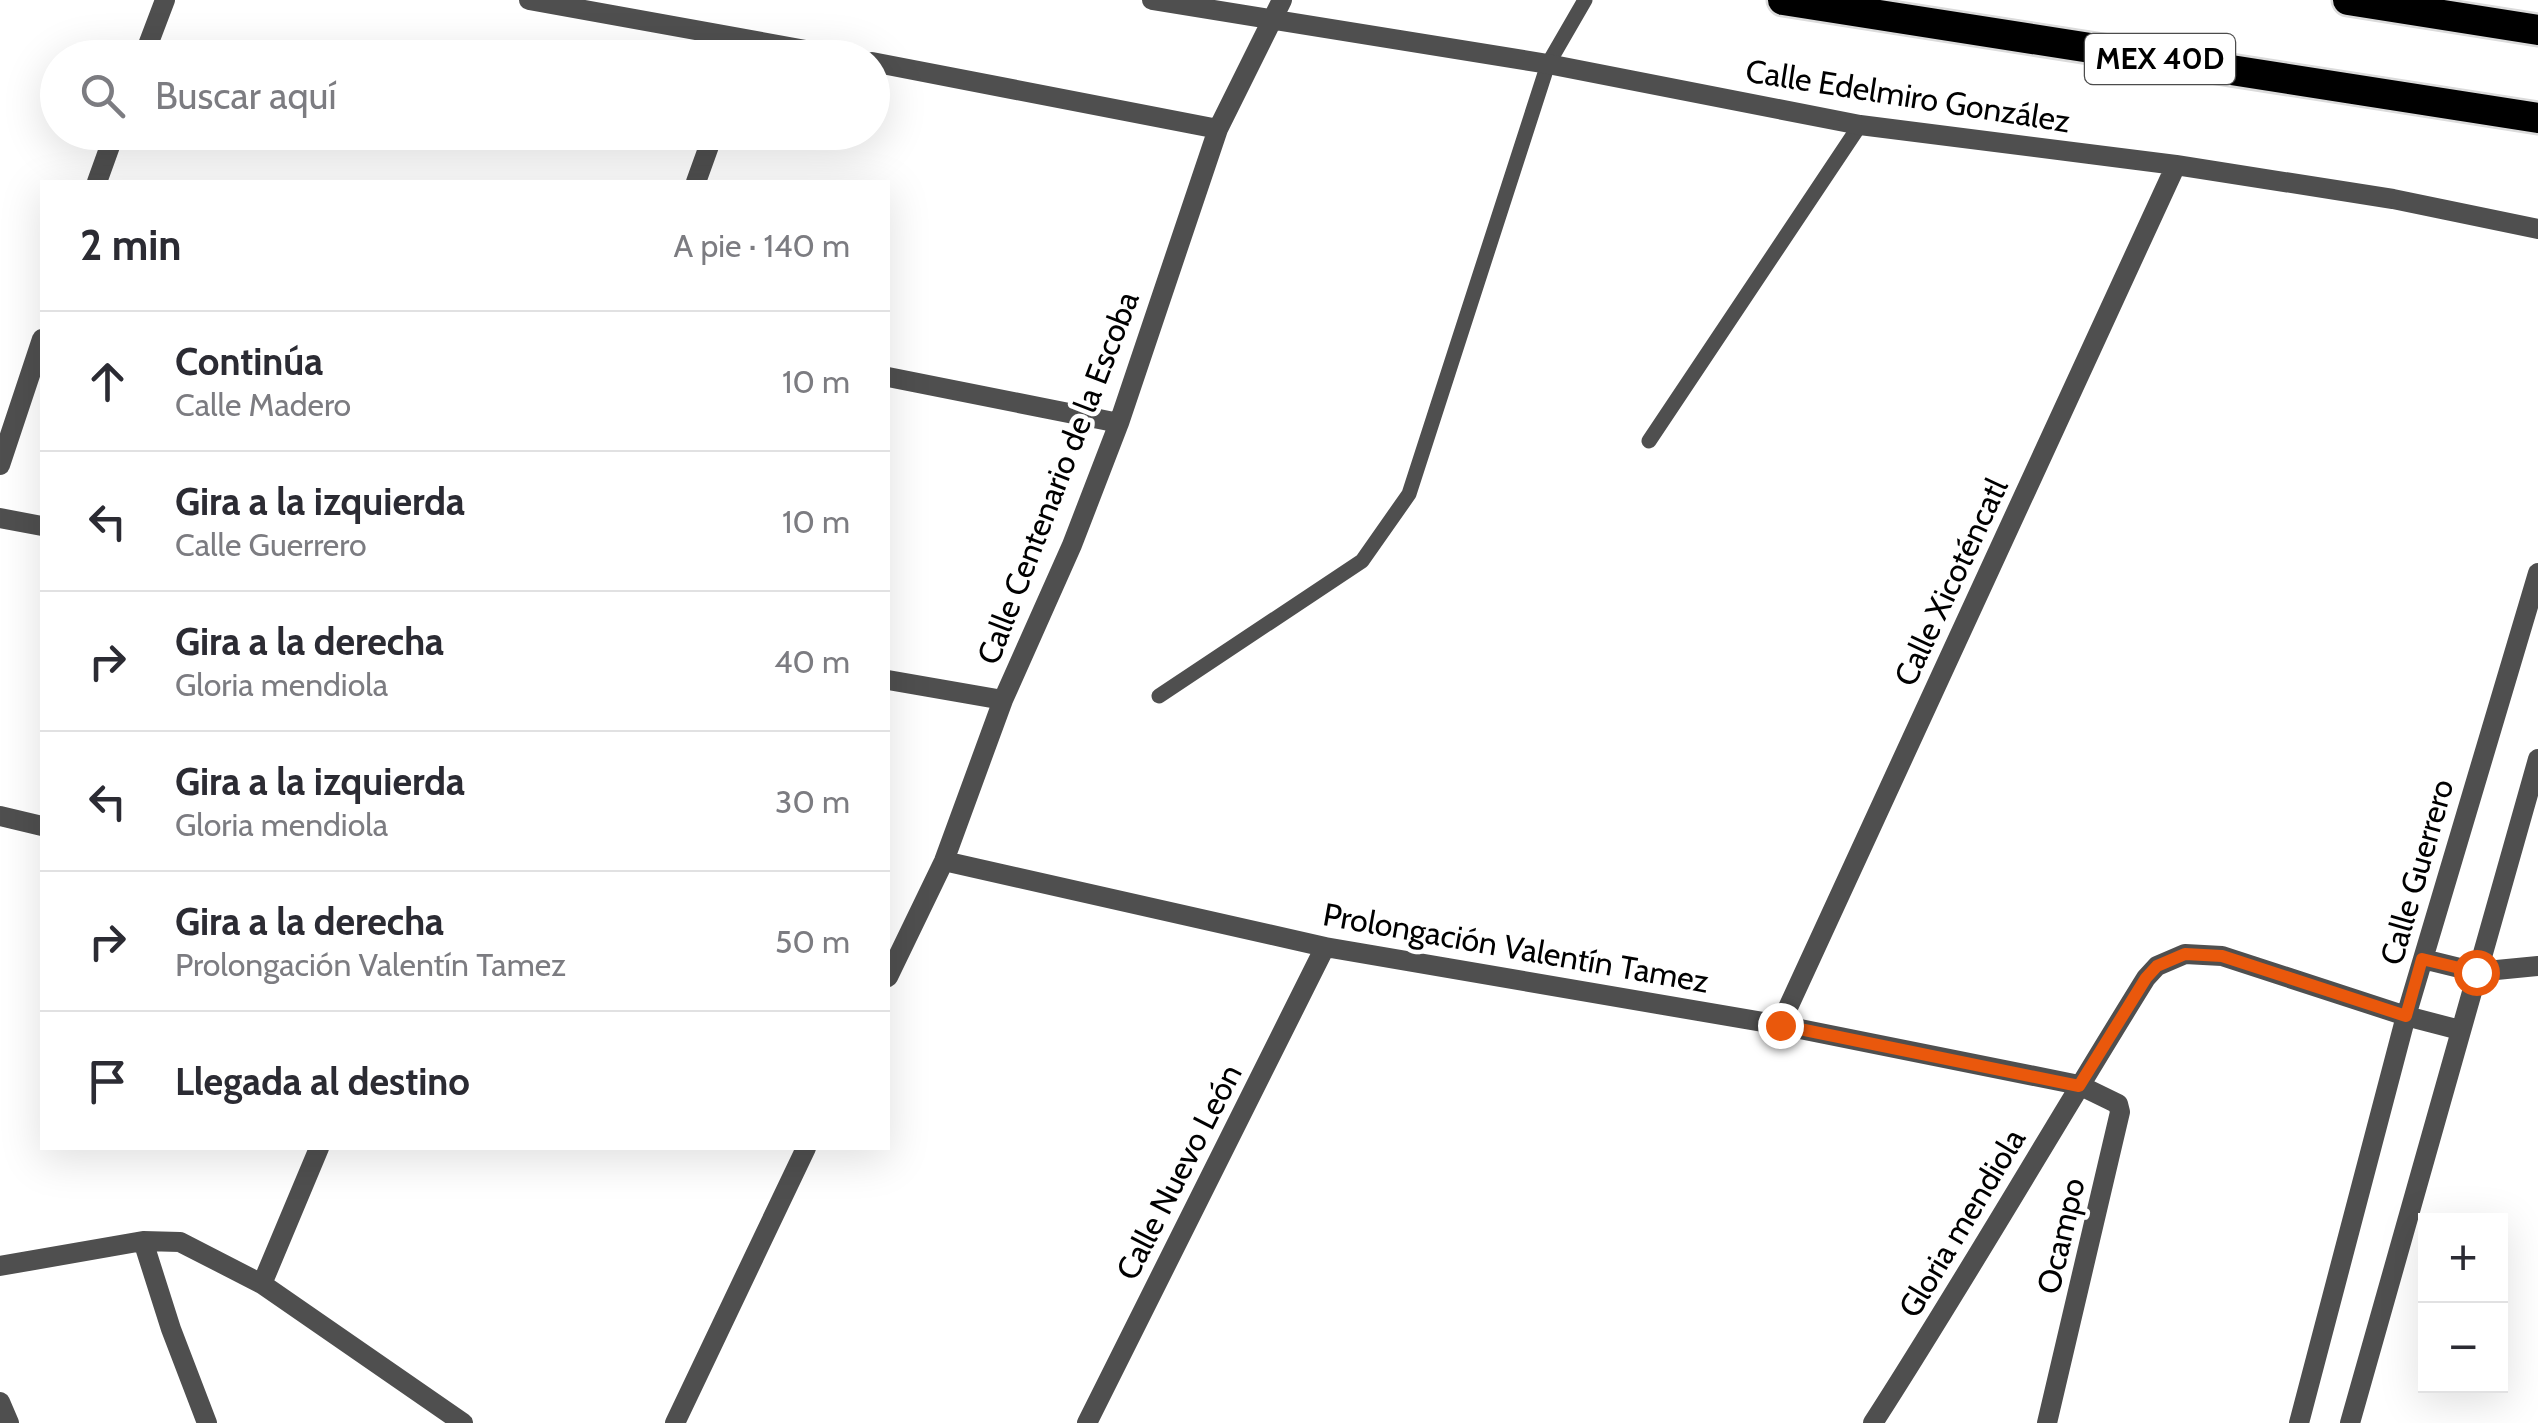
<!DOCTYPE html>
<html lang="es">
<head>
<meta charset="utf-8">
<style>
  body { margin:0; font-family:Cabin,sans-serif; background:#f7f7f7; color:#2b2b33 }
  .controls { position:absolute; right:30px; bottom:30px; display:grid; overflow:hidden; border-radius:0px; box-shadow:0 10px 40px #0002 }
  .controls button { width:90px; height:90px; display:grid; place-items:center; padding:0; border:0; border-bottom:2px solid #e1e1e2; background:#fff; color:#2b2b33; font:50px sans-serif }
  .stop { position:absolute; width:30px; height:30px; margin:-22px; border:8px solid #ea580c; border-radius:50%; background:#fff }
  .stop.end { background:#ea580c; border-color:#fff; box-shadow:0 2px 10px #0008 }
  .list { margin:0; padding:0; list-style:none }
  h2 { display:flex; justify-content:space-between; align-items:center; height:130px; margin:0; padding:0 40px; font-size:42px }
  h2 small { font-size:32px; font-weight:400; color:#7c7c81 }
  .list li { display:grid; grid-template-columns:65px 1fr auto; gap:30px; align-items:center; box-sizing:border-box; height:140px; padding:0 40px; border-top:2px solid #e1e1e2 }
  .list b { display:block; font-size:38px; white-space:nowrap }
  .list p { margin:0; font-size:32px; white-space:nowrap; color:#7c7c81 }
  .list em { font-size:32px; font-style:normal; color:#7c7c81 }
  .icon { flex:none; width:55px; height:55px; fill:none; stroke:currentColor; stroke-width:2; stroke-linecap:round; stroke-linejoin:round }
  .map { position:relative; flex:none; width:2538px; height:1423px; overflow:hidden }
  .search { position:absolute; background:#fff; box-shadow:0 10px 40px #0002; left:40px; top:40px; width:850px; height:110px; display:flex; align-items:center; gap:25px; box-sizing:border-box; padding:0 35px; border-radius:55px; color:#7c7c81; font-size:38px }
  .panel { position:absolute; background:#fff; box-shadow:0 10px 40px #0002; left:40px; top:180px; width:850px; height:970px; border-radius:0px }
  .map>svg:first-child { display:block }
</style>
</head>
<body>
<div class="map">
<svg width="2538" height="1423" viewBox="0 0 2538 1423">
  <rect width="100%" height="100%" fill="#fff"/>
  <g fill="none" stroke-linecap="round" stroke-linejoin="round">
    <g stroke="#dbdbdb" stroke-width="35">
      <path id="highway" d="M1783 0 2538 118
        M2348 0 2538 30"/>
    </g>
    <path stroke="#4f4f4f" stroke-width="15" d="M1649 441 1860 125
      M1159 696 1362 561 1409 494 1548 64 1585 0"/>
    <path stroke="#4f4f4f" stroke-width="20" d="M529 0 850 58
      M1152 0 1548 64 1860 125 2176 165 2393 199 2538 229
      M143 58 165 0
      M872 62 1218 129
      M97 182 115 132
      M696 182 714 132
      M888 377 1119 423
      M0 465 42 339
      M0 518 42 526
      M888 680 1003 700
      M0 816 42 826
      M944 861 1325 947 1780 1025 2079 1085 2118 1104 2120 1112 2047 1423
      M2423 959 2476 972 2538 966
      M888 977 944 861 1003 700 1072 545 1119 423 1218 129 1282 0
      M1780 1025 2176 165
      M143 1241 171 1329 207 1423
      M0 1266 143 1241 180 1242 262 1284 463 1423
      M262 1284 319 1148
      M0 1402 9 1423
      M675 1423 806 1148
      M1087 1423 1325 947
      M1873 1423C1967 1277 2054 1126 2146 978L2157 966 2185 954 2222 956 2406 1016 2460 1030
      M2299 1423 2406 1016 2538 573
      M2350 1423 2538 759"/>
    <use href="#highway" stroke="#000" stroke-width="30"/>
  </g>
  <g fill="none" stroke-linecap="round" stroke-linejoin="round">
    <path stroke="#ea580c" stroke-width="12" d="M1780 1025 2079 1086 2146 978 2157 966 2185 954 2222 956 2406 1016 2422 959 2476 972"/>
  </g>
  <g text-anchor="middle" stroke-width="9" stroke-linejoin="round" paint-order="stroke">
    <rect fill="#fff" stroke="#4c4c4c" stroke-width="2.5" x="2085" y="34" width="150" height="50" rx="8"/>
    <g font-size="30" font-weight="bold" fill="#000">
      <text x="2160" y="69">MEX 40D</text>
    </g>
    <g font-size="32" fill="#000" stroke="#fff">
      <text transform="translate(1908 96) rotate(9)" y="11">Calle Edelmiro González</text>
      <text transform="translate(1058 478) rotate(-69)" y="11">Calle Centenario de la Escoba</text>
      <text transform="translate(1951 582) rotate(-65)" y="11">Calle Xicoténcatl</text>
      <text transform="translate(2417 872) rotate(-74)" y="11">Calle Guerrero</text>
      <text transform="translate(1516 948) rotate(10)" y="11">Prolongación Valentín Tamez</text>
      <text transform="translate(1179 1172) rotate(-63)" y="11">Calle Nuevo León</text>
      <text transform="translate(1962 1223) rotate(-59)" y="11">Gloria mendiola</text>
      <text transform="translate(2061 1236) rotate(-77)" y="11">Ocampo</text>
    </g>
  </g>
</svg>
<div class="controls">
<button>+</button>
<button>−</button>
</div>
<div class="stop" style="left:2476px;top:972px"></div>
<div class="stop end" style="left:1780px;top:1025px"></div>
<div class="search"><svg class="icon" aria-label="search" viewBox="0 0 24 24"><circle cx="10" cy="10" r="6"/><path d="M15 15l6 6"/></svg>Buscar aquí</div>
<section class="panel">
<h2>2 min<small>A pie · 140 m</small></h2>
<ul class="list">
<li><svg class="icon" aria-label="ahead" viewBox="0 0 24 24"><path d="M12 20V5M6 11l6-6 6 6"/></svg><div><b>Continúa</b><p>Calle Madero</p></div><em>10 m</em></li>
<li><svg class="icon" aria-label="left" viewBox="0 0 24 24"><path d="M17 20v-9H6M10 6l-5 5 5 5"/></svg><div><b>Gira a la izquierda</b><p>Calle Guerrero</p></div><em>10 m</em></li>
<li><svg class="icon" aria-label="right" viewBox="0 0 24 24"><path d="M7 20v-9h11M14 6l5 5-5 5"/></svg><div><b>Gira a la derecha</b><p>Gloria mendiola</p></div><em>40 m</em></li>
<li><svg class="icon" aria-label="left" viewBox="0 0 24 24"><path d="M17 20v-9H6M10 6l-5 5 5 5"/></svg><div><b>Gira a la izquierda</b><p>Gloria mendiola</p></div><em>30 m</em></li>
<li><svg class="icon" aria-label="right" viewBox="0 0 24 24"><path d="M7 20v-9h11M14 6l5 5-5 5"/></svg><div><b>Gira a la derecha</b><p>Prolongación Valentín Tamez</p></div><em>50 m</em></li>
<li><svg class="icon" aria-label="arrive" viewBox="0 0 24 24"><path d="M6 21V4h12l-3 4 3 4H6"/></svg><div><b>Llegada al destino</b></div></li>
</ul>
</section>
</div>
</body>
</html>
